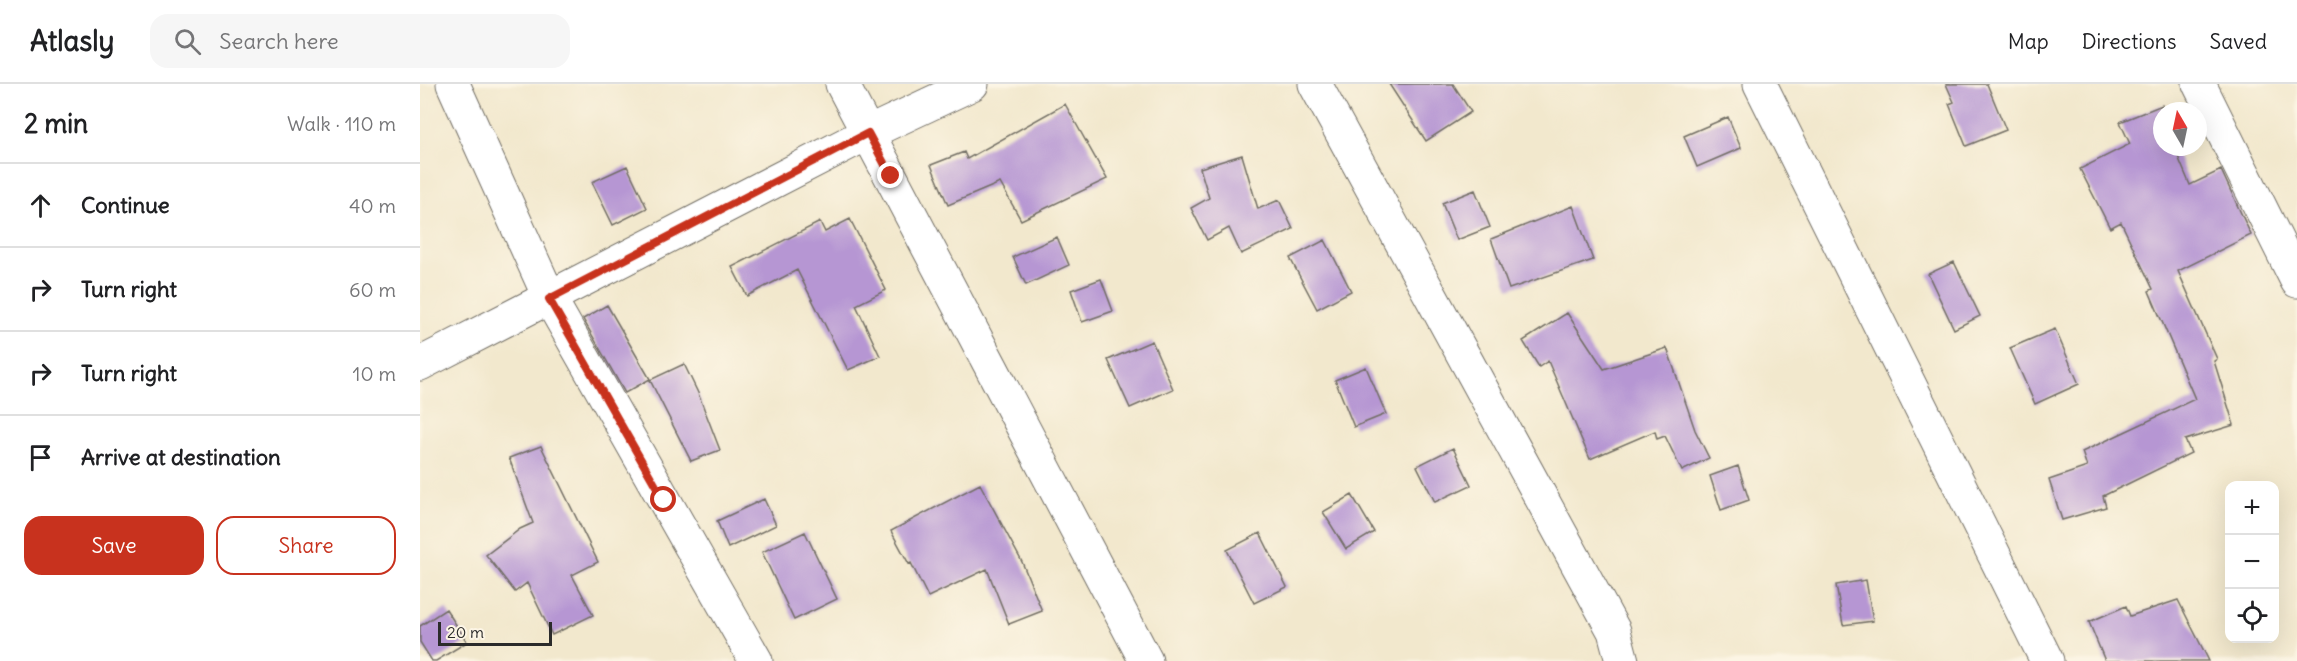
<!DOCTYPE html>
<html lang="en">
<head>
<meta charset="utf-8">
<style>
  body { margin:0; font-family:Delius,sans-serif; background:#f6f6f6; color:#202124 }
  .controls { position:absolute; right:18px; bottom:18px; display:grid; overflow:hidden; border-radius:12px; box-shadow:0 6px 24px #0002 }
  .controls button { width:54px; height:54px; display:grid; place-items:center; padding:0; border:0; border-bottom:2px solid #e0e0e0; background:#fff; color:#202124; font:30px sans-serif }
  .compass { position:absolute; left:1733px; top:18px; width:54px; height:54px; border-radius:50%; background:#fff; box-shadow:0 6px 24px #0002; rotate:351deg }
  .scale { position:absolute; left:18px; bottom:15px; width:114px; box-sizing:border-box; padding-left:6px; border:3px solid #2b2b2b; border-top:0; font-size:16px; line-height:21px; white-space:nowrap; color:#2b2b2b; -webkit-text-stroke:4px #fcf5e5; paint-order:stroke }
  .stop { position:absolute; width:18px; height:18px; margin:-14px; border:4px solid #c8321e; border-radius:50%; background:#fff }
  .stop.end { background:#c8321e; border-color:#fff; box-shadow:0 2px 6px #0008 }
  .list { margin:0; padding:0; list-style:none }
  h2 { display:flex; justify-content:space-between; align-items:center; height:78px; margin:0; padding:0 24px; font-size:26px }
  h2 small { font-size:20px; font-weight:400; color:#757577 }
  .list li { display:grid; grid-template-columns:39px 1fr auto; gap:18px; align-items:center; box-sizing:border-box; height:84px; padding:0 24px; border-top:2px solid #e0e0e0 }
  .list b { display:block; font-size:22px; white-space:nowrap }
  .list em { font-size:20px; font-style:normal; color:#757577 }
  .actions { display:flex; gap:12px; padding:18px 24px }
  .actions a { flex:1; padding:14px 0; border:2px solid #c8321e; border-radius:18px; text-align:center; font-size:21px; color:#c8321e }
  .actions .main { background:#c8321e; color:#fff }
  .icon { flex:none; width:33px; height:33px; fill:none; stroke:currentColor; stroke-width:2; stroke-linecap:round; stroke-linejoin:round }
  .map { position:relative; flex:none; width:1877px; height:577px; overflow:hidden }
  header { display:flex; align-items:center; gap:36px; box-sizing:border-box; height:84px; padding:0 30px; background:#fff; border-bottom:2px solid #e0e0e0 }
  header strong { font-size:28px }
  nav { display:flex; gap:33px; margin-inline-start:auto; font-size:21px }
  .search { width:420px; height:54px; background:#f6f6f6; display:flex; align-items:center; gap:15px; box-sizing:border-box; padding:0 21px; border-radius:18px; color:#757577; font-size:22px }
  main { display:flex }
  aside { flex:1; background:#fff }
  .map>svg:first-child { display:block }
</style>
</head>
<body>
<header>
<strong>Atlasly</strong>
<div class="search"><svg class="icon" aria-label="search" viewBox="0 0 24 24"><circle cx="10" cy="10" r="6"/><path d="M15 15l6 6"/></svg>Search here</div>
<nav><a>Map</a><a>Directions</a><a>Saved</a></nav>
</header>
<main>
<aside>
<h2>2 min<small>Walk · 110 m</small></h2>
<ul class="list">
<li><svg class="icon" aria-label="ahead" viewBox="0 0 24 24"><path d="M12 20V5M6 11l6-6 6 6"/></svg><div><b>Continue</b></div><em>40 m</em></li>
<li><svg class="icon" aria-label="right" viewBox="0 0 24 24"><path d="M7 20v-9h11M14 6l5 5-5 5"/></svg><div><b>Turn right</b></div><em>60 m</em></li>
<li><svg class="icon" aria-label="right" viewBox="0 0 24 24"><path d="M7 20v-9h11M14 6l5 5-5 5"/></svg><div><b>Turn right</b></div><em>10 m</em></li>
<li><svg class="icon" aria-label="arrive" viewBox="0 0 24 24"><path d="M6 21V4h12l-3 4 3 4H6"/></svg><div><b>Arrive at destination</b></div></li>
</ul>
<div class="actions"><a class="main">Save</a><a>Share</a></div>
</aside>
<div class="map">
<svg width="1877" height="577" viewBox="0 0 1877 577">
  <rect width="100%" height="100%" fill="#fcf5e5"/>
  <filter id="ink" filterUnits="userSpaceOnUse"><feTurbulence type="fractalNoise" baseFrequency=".0167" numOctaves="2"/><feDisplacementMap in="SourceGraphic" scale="12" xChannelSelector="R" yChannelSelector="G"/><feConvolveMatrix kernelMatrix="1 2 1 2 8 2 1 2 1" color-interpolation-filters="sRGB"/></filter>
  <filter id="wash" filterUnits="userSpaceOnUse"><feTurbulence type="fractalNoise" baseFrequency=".008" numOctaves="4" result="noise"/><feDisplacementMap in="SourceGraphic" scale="24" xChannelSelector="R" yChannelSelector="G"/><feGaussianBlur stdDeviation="1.35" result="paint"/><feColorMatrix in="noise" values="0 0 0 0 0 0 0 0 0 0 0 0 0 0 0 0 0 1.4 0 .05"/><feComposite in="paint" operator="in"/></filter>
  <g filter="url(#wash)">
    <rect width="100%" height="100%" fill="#f2e8cd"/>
    <g id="blocks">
      <path fill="#b696d3" d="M969 0H1033L1051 28 1006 57Z
        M1526 0H1567L1586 46 1546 62 1529 20 1534 18Z
        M645 20 687 95 601 136 580 99 528 121 511 81 544 68 547 75Z
        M1742 21V63H1754L1770 101 1801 86 1831 151 1758 187 1797 275 1794 277 1814 341 1765 356 1771 369 1683 412 1686 423 1642 436 1629 396 1667 383 1662 368 1775 315 1729 207 1733 205 1701 138 1690 144 1660 85 1710 60 1700 38Z
        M1308 33 1321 64 1277 83 1264 52Z
        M822 71 838 125 859 116 873 145 821 170 809 144 787 156 771 124 789 114 780 84Z
        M207 82 227 124 193 141 172 98Z
        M1055 106 1070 143 1037 156 1022 119Z
        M1153 122 1173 176 1089 205 1071 155Z
        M430 135 466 206 436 221 460 272 428 286 377 186 327 212 312 183 400 138 405 148Z
        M637 153 649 181 606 201 593 173Z
        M905 156 931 207 897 225 870 174Z
        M1534 178 1560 232 1534 245 1508 190Z
        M681 195 693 227 662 238 651 206Z
        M187 221 230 295 205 309 163 235Z
        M1147 229 1184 285 1247 264 1275 346 1289 374 1262 387 1245 352 1237 355 1235 347 1170 375 1128 277 1119 283 1103 257Z
        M1635 245 1659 300 1615 320 1590 264Z
        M732 257 753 305 710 324 688 276Z
        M264 280 278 309 300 366 271 377 230 296Z
        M946 283 966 330 934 343 915 296Z
        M121 362 178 478 152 491 173 531 132 551 107 499 95 508 66 471 100 445 113 439 89 374Z
        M1033 364 1051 401 1015 418 997 382Z
        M1318 382 1329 416 1301 426 1290 392Z
        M560 400 602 478 622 527 589 540 567 485 508 513 491 479 489 480 471 447Z
        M932 411 954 448 926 465 903 428Z
        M344 415 356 441 308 464 297 437Z
        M385 448 417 515 374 536 342 468Z
        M840 449 867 503 834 519 807 466Z
        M1446 496 1453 537 1423 541 1416 501Z
        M1758 516 1789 577H1685L1669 538 1706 522 1710 532Z
        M26 525 47 558 16 577H12L0 558V542Z"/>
    </g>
  </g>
  <g filter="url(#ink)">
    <use href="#blocks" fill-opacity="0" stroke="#716d64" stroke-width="1.5"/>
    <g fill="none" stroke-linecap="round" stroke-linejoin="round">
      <g stroke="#716d64" stroke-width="35">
        <path id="minor" d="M33 0 130 215 336 577
          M422 0 726 577
          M895 0 1194 547 1202 577
          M1340 0 1627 577
          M1779 0 1877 197
          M0 280 448 49 552 0"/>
      </g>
      <use href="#minor" stroke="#fff" stroke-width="33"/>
    </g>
  </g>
  <g fill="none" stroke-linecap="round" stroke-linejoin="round" filter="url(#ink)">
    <path stroke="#c8321e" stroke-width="8" d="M244 416 129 215 448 49 471 92"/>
  </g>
</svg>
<div class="controls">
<button>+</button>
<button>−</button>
<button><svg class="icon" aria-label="locate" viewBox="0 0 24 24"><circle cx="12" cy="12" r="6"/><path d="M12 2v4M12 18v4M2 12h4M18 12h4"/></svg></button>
</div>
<svg class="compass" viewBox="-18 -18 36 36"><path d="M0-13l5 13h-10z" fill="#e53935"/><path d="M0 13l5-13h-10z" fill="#757577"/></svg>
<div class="scale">20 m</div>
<div class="stop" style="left:244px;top:416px"></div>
<div class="stop end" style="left:471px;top:92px"></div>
</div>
</main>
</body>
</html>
